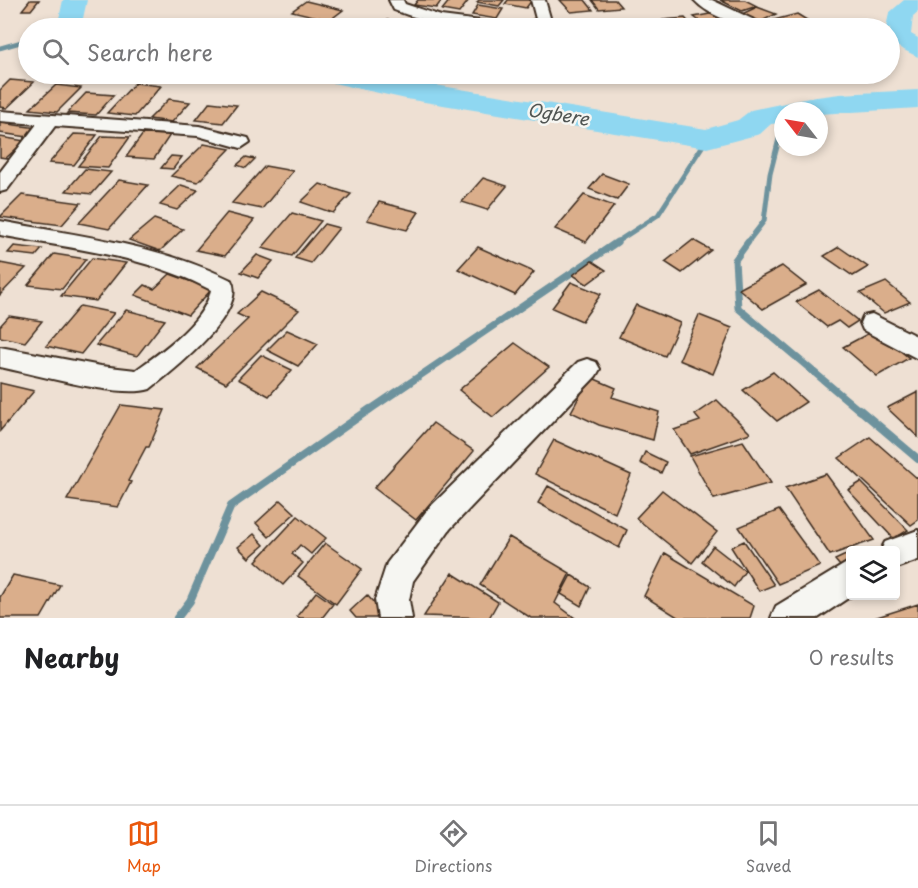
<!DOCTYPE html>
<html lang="en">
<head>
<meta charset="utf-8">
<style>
  body { margin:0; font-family:"Playpen Sans",sans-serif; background:#f2f2f2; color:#202124 }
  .controls { position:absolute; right:18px; bottom:18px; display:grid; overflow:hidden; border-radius:6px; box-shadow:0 3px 9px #0003 }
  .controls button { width:54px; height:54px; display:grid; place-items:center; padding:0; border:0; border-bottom:2px solid #e0e0e0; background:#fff; color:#202124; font:30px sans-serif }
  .compass { position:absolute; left:774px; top:102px; width:54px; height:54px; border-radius:50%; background:#fff; box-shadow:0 3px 9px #0003; rotate:301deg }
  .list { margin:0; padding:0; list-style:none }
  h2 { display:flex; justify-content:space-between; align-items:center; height:78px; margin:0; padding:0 24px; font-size:26px }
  h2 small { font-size:20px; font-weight:400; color:#757577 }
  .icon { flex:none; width:33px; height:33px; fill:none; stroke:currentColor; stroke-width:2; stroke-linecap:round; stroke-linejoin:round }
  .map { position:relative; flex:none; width:918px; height:618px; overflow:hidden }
  .search { position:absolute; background:#fff; box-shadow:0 3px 9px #0003; left:18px; right:18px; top:18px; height:66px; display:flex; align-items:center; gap:15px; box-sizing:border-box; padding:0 21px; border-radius:33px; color:#757577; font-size:22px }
  .sheet { height:186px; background:#fff }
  nav { display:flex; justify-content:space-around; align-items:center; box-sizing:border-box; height:84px; border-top:2px solid #e0e0e0; background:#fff; font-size:16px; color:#757577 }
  nav a { display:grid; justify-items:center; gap:3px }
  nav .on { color:#ea580c }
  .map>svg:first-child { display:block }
</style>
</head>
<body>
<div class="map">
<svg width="918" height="618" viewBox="0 0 918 618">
  <rect width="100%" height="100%" fill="#eee0d3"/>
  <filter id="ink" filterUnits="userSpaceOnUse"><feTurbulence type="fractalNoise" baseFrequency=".0167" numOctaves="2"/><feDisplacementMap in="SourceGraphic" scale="12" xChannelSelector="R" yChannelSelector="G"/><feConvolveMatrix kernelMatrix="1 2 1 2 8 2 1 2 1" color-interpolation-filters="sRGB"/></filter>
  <g filter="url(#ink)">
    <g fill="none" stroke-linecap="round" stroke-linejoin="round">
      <path stroke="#6d929d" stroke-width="4.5" d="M64 28 69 27
        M0 48 28 40"/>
      <path stroke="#6d929d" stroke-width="5" d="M615 243 658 215 707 139
        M747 243 764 221 770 174 783 123"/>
      <path stroke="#6d929d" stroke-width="7" d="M748 242 735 260 738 308 860 411
        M368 411 617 242"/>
      <path stroke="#6d929d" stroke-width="8" d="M859 409 918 459
        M177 618 190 601 231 506 370 409"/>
      <path fill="#8fd7f1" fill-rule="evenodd" d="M63 0H87L82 23 85 28H57Z
        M904 0H918V12L913 16 911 34 918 38V57L890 43V28H886L889 13Z
        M316 74H368L706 129 738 120 751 110 809 98 840 94 918 90V108L819 114V111H783V123L771 124 760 134 707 148 406 99 320 80Z"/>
    </g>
    <path fill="#daae8b" stroke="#3b2a1e" stroke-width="1.5" d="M30 0H39L31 10H22Z
      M418 0H442L436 8 414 5Z
      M450 0H469L459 13 442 10Z
      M479 0H504L499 6 477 2Z
      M508 0H532L526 8 505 4Z
      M560 0H585L593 10 571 12Z
      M592 0H615L621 7 599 9Z
      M720 0H745L757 6 742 11Z
      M306 1 343 10 330 20 292 11Z
      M478 5 503 9 497 19 472 15Z
      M757 7 776 14 760 22 742 14Z
      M715 13 730 25 709 28 694 17Z
      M797 14 810 22 783 28 770 21Z
      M685 18 694 28H669L663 20Z
      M386 20 408 21 405 28H382Z
      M425 20 478 28H419Z
      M654 23 658 28H634L631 25Z
      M10 80 34 82 7 108 0 107V90Z
      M135 83 161 86 135 116 107 113Z
      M56 85 81 88 57 112 30 109Z
      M86 93 114 95 96 115 67 113Z
      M169 99 190 102 172 122 149 119Z
      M210 102 237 105 223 123 196 120Z
      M0 123 38 128 28 137 0 133Z
      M74 134 97 135 74 165 49 163Z
      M143 134 170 135 154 159 126 157Z
      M102 136 130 137 108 168 78 166Z
      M0 137 25 141 6 158 0 157Z
      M204 144 230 149 198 182 171 176Z
      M171 156 182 157 173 169 161 168Z
      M246 157 255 159 246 168 237 165Z
      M265 166 293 171 262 209 232 203Z
      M85 169 111 172 92 194 66 191Z
      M602 174 629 184 617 200 589 189Z
      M483 178 507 186 487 210 462 202Z
      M119 180 148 185 109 229 79 223Z
      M320 184 351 194 333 213 301 202Z
      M181 185 198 190 177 210 160 205Z
      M22 195 81 203 62 225 0 217Z
      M584 195 614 206 586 242 555 229Z
      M379 202 419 212 407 230 367 220Z
      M227 213 254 220 225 256 196 250Z
      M292 213 321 221 292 256 262 248Z
      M154 219 183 229 160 251 129 240Z
      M324 224 339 228 311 263 295 258Z
      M693 240 711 250 682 273 665 262Z
      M14 246 42 249 36 256 8 253Z
      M478 247 534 272 515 295 458 269Z
      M839 247 868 267 853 276 824 256Z
      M54 254 86 259 62 289 28 285Z
      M257 255 273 261 258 278 241 272Z
      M92 258 126 263 96 301 61 296Z
      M592 261 606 270 587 284 573 275Z
      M0 263 26 268 0 295Z
      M782 266 806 285 763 309 739 289Z
      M170 274 212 289 188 315 135 295 145 285 154 289Z
      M571 282 601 294 582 321 552 308Z
      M886 282 910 302 884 313 860 293Z
      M819 290 858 321 847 328 838 321 827 327 796 302Z
      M261 292 299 310 226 383 197 368 248 319 237 314Z
      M636 305 680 323 665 356 619 337Z
      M80 306 114 313 81 354 46 346Z
      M126 310 165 320 137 356 96 345Z
      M699 315 732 328 713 374 679 360Z
      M9 316 42 321 25 342 0 337V326Z
      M287 330 318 344 298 366 267 350Z
      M875 330 909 358 877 376 843 347Z
      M515 343 549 367 493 417 459 390Z
      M261 355 292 370 269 396 238 379Z
      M773 372 806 402 777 421 743 390Z
      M590 377 616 388 612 397 659 412 653 440 599 425 571 412Z
      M0 383 34 391 0 431Z
      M918 392V437L887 408Z
      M717 400 750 433 690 454 674 430 700 421 695 415Z
      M121 405 165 410 149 447H146L128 481 131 482 118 507 67 500Z
      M433 423 474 451 416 520 374 488Z
      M870 437 918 479V520L911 525 839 458Z
      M554 440 631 475 615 513 535 474Z
      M743 441 771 483 714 499 690 456Z
      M645 452 666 462 661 473 640 463Z
      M826 474 874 540 830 555 785 488Z
      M861 482 908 530 894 539 848 490Z
      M548 486 627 530 619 548 538 503Z
      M662 490 717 532 692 563 636 518Z
      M281 500 295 513 269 537 256 523Z
      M779 510 820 566 778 584 739 527Z
      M298 516 326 538 311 554 300 545 292 554 303 563 283 585 256 561Z
      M254 534 264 545 249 558 238 547Z
      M509 537 570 573 555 603 575 618H531L480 585Z
      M744 541 774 585 759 591 731 547Z
      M325 543 362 569 336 604 298 576Z
      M713 546 745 571 734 587 702 561Z
      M665 553 754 606 750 618H679L644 596Z
      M850 553V569L845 572 835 560Z
      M452 573 498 602 489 618 424 616Z
      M13 575 60 585 41 618H0V597Z
      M571 575 590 587 581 606 561 594Z
      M316 592 333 604 322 618H300L297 616Z
      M367 595 387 618H356L350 611Z
      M918 604V618H874Z"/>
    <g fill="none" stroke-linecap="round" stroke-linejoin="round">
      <g stroke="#3b2a1e" stroke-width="4">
        <path id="minor" d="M389 0H403L405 4 441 16 520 26 536 19 531 0H545L551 21C542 32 525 28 512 28 470 28 433 26 394 10Z
          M694 0H712L767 26 766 28C744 28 709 17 694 0Z
          M0 111 199 126 248 138 250 142 241 148 198 136 55 126 7 190 0 192V172L37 124 0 121Z
          M0 221C79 236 158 244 231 280 249 311 172 372 150 389 120 399 35 374 0 367V347L101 366 136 370C162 351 204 323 211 290 145 255 72 249 0 235Z
          M872 314 918 337V359L863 330 860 323 863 316Z
          M587 359 596 362 600 369 596 376 450 529 413 581 409 600 412 618H378L375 600 387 563 428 509 578 362Z
          M918 530V560L896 568V550H881L885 542Z
          M850 561 851 596 818 618H771L776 606Z"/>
      </g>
      <use href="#minor" fill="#f6f6f2" fill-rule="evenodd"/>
    </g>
  </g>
  <g text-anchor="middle" stroke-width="5" stroke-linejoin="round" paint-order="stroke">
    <g font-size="18" font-style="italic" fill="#505553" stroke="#f6f6f2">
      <text transform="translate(558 115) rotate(9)" y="6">Ogbere</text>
    </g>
  </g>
</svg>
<div class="controls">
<button><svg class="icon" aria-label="layers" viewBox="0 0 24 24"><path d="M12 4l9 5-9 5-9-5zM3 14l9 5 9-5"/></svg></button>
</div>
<svg class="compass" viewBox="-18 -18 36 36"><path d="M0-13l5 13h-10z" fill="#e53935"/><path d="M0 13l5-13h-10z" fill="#757577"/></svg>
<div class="search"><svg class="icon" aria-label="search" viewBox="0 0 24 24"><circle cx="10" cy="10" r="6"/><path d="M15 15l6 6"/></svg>Search here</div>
</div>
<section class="sheet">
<h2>Nearby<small>0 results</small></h2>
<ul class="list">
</ul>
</section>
<nav>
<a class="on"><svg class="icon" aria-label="map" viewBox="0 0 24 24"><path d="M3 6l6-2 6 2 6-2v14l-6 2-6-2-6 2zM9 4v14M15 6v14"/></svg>Map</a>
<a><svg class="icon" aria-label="directions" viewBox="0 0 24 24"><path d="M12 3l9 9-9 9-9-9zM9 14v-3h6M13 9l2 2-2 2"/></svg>Directions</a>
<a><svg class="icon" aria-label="saved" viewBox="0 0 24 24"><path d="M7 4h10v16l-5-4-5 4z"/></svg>Saved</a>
</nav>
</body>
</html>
